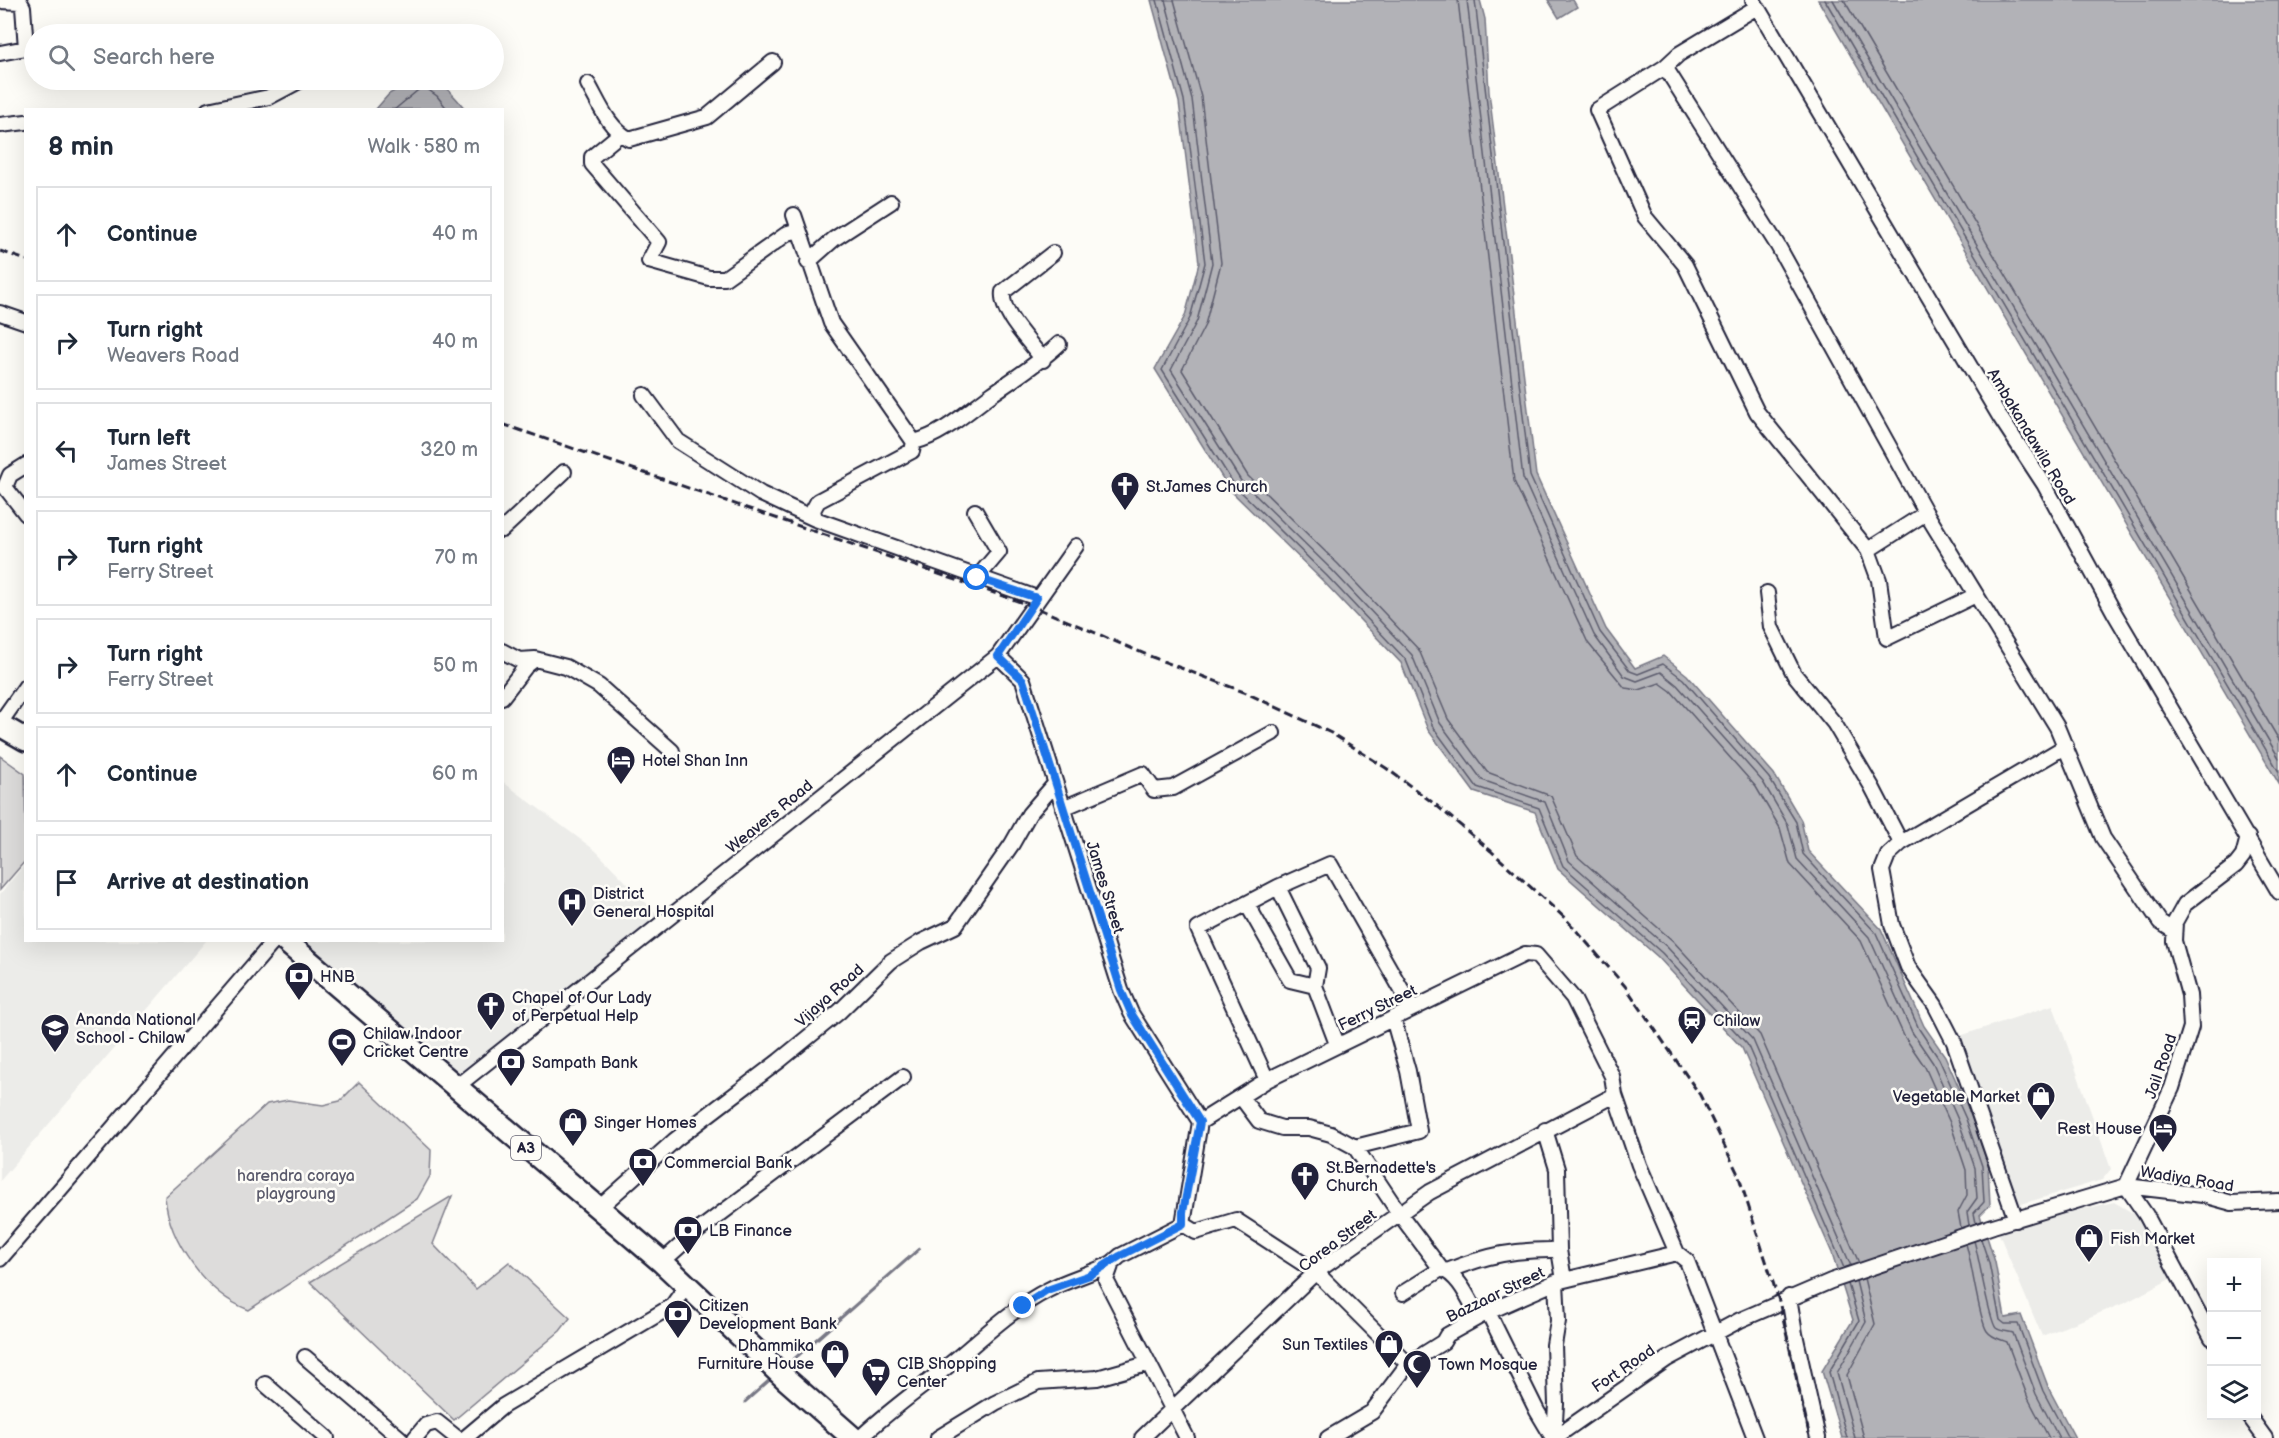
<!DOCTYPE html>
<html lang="en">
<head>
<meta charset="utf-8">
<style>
  body { margin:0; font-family:"Balsamiq Sans",sans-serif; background:#f2f2f3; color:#1f2937 }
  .controls { position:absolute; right:18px; bottom:18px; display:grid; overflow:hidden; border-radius:0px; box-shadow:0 6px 24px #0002 }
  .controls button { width:54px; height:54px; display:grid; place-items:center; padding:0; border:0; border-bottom:2px solid #e0e1e3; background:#fff; color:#1f2937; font:30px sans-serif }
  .stop { position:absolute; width:18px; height:18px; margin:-14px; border:4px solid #1a73e8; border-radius:50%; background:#fff }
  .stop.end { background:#1a73e8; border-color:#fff; box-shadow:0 2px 6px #0008 }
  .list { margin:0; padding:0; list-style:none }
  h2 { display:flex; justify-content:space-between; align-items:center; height:78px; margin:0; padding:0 24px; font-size:26px }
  h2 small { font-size:20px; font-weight:400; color:#747a83 }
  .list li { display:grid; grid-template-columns:39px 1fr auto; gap:18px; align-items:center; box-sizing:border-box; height:96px; margin:0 12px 12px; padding:0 12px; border:2px solid #e0e1e3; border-radius:0px }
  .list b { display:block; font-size:22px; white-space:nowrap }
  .list p { margin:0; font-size:20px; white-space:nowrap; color:#747a83 }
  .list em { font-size:20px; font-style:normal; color:#747a83 }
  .icon { flex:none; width:33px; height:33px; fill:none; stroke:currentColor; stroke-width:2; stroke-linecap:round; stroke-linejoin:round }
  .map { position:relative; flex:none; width:2279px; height:1438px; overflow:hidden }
  .search { position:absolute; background:#fff; box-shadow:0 6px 24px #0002; left:24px; top:24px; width:480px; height:66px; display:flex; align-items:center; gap:15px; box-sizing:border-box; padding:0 21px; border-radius:33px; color:#747a83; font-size:22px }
  .panel { position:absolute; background:#fff; box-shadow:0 6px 24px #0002; left:24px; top:108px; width:480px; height:834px; border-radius:0px }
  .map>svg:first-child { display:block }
</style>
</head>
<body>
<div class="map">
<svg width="2279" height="1438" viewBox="0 0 2279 1438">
  <rect width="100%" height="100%" fill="#fdfcf7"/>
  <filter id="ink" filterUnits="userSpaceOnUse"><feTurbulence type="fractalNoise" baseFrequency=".0167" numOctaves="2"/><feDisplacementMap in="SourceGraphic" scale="12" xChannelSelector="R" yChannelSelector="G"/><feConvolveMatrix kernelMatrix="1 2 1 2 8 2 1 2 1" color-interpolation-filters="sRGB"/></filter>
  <g filter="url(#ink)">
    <path fill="#ecece9" d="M503 782 596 851 658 915 448 1082 284 941 502 940Z
      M25 864 26 940 206 941 0 1181V894Z
      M2053 1005 2111 1169 2102 1180 2018 1205 1957 1037Z
      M2114 1202 2138 1216 2174 1277 2127 1302 2042 1336 1997 1229Z"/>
    <path fill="#dddcdb" stroke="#807f8b" stroke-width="1.5" d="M0 756 25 774 26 860 0 890Z
      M359 1082 431 1150 430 1176 417 1199 249 1310C206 1294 169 1242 165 1197L267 1104 288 1100 323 1105 340 1101Z
      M452 1196 433 1244 476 1289 509 1262 570 1318 560 1331 454 1420 310 1282Z"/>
    <path fill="#b2b2b7" stroke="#787885" stroke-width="1.5" d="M1151 0H1480L1485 19 1489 92 1536 475 1606 629 1635 668 1663 656 1687 675 1774 774 1801 820 1808 851 1881 929 1924 1026 1945 1056 1972 1117 1988 1165 1990 1205 1980 1215 1995 1262 2005 1318 2021 1315 2049 1389 2075 1438H1842L1822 1371 1853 1320 1832 1253 1742 1048 1658 957 1558 869 1535 812 1474 792 1428 730 1401 663 1322 580 1230 490 1155 369 1185 316 1199 263 1179 102Z
      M1548 0H1573L1577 7 1559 18Z
      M1818 0H2279V784Z
      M413 80C443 80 447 87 465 109H376L389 94Z"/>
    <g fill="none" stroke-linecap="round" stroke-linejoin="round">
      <path stroke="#5c5c6d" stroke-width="1.5" d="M1157 0 1184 100 1205 263 1190 318 1162 370 1235 486 1327 576 1406 660 1433 727 1477 787 1539 808 1563 866 1662 953 1747 1044 1844 1268
        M1165 0 1192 99 1212 263 1197 321 1171 370 1241 481 1332 570 1412 655 1440 723 1482 780 1545 802 1569 861 1667 947 1753 1040 1851 1266
        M1174 0 1201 97 1221 263 1205 325 1182 370 1248 476 1338 564 1419 650 1448 719 1487 772 1551 796 1577 856 1673 941 1760 1035 1859 1263
        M1458 0 1514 481 1588 643 1625 688 1639 690 1660 683 1671 691 1756 787 1780 828 1790 864 1861 941 1904 1036 1925 1067 1951 1125 1966 1170 1967 1195 1958 1212 1961 1228
        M1467 0 1523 478 1594 635 1624 676 1637 681 1661 672 1677 685 1763 782 1788 825 1797 859 1869 937 1912 1032 1933 1063 1959 1122 1975 1168 1977 1198 1967 1212 1969 1225
        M1475 0 1530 476 1600 632 1630 671 1638 674 1663 664 1683 679 1769 778 1796 822 1803 854 1876 933 1919 1029 1939 1059 1966 1119 1982 1166 1984 1202 1974 1213 1976 1223
        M1825 0 2279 772
        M1833 0 2279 758
        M1844 0 2279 740
        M394 110 423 86 437 96 448 110
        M1981 1239 1989 1263 2000 1320 2005 1324H2018L2043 1391 2068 1438
        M1974 1241C1979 1256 1989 1321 1996 1328 2001 1332 2008 1331 2013 1333L2036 1394 2059 1438
        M1966 1244C1972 1263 1979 1320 1987 1331 1992 1338 2000 1339 2007 1342L2028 1398 2049 1438
        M1847 1438 1829 1372 1859 1321 1848 1284
        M1855 1438 1837 1373 1866 1322 1856 1281
        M1864 1438 1847 1375 1875 1324 1864 1278"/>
      <path stroke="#787885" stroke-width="3" d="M785 1367 919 1249
        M745 1402 773 1377"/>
      <g stroke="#22223b" stroke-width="18">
        <path id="minor" d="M1753 0 2000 417 2044 484 2115 614 2279 892
          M0 1 20 2 23 7 26 48 0 53
          M1757 7 1679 54 1665 67 1778 246 1926 513 2057 727 2103 838 2160 922 2174 931
          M1665 67 1597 110 1645 217 1685 265 1757 412 1868 550 1879 580 1887 638 1976 595
          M588 84C599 103 608 128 629 139L707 117 773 62
          M208 110 269 97 301 80
          M0 125 26 122
          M620 134 592 157V164L659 242 649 261 709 278H725L788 233 799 230
          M794 215 831 323 914 442 912 451 818 501 813 510 815 519 1037 598
          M808 262 834 239 891 202
          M0 313 26 322
          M1043 360C1030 341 1000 314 1003 292L1053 253
          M644 395 678 441 761 494 815 519
          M914 442C943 435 968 411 992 394 1015 378 1039 363 1059 344
          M26 465 10 475 5 487 26 514
          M975 511 999 552 977 578
          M502 530 564 472
          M1868 550 1926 513
          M1767 593 1771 627 1794 674 1834 723 1872 787 1901 843
          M502 651 519 660 535 659 566 667 599 686 672 751
          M998 656 1023 680 1121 990 1131 1013 1200 1122
          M502 697 526 666 535 659
          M0 723 26 686
          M1063 808 1143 774 1154 790 1173 788 1273 733
          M1278 887 1318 968 1315 986 1337 1044
          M1247 904 1290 980 1315 986
          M1267 1080 1198 929 1278 887 1330 864 1412 1008
          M456 1087 998 656 1076 546
          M1241 1097 1259 1121 1282 1128H1309L1331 1134 1355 1147 1399 1213 1441 1269C1459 1274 1470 1302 1479 1317
          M1545 1130 1557 1169 1559 1250 1564 1280
          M1355 1147 1419 1131 1408 1071 1393 1018
          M2126 1186 2172 1088 2191 1027 2189 995 2174 941 2175 922 2185 904 2236 865 2243 856 2248 837
          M2126 1186 2146 1215 2212 1338
          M598 1209 675 1140 779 1061 839 1012 891 961 921 942 955 926 1012 844 1029 814 1054 785
          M2016 1220 1954 1042 1935 1005 1908 967 1892 925 1882 870 1888 855 1901 843 2066 746
          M1183 1224 1196 1232 1236 1220 1316 1272 1408 1364
          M0 1259 275 940
          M662 1262 691 1236 903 1077
          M1447 1271C1487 1255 1516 1249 1559 1250
          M1403 1293 1441 1269
          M1789 1297 1795 1334 1818 1438
          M1488 1312 1537 1411 1553 1438
          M305 1357 400 1438
          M265 1384 327 1438
          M2249 1416 2265 1438
          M415 1438 426 1425 437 1422 457 1438
          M465 1438 503 1406 672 1306 687 1285
          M860 1438C888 1411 919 1390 949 1365 981 1339 1011 1309 1048 1290 1069 1279 1091 1274 1112 1263
          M938 1438 995 1403 1038 1382 1097 1378 1147 1364
          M1142 1438 1316 1272 1430 1192 1615 1095
          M1187 1438 1106 1280 1112 1263 1120 1256 1183 1224 1200 1122 1267 1080 1525 954 1536 955 1573 998 1612 1076 1615 1095 1639 1165 1677 1253 1687 1261 1755 1438
          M1328 1438 1372 1412 1408 1364 1443 1342 1447 1335 1488 1312 1556 1282 1677 1253
          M1554 1438 1667 1359 1740 1320 1831 1281 1993 1226 2126 1186 2203 1195 2232 1203 2279 1201
          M1554 1438 1556 1404 1554 1345 1558 1321 1556 1282"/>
      </g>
      <g stroke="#22223b" stroke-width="26">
        <path id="highway" d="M0 725 26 740
          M284 940 662 1262 787 1380 853 1438"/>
      </g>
      <use href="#minor" stroke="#fdfcf7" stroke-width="14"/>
      <use href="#highway" stroke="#fdfcf7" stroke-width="21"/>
      <path stroke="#22223b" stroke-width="3" stroke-dasharray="9 4.5" stroke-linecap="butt" d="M0 251 26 260
        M502 424 1032 606 1152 657 1244 692 1331 733 1386 768 1436 805 1491 851 1566 919 1625 986 1700 1095 1738 1174 1779 1301 1810 1438"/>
    </g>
  </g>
  <g fill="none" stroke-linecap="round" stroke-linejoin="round" filter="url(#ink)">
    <path stroke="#1a73e8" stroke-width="8" d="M977 578 1037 598 998 656 1023 680 1121 990 1131 1013 1200 1122 1183 1212V1224L1120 1256 1090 1275 1047 1290 1023 1306"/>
  </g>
  <defs>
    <g id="church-pin" transform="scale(1.5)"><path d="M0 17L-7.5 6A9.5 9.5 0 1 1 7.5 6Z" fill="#22223b" stroke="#fdfcf7"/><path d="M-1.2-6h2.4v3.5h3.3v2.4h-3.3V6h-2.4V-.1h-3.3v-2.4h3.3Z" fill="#fff"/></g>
    <g id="hotel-pin" transform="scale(1.5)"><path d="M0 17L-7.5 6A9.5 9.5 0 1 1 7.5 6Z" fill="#22223b" stroke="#fdfcf7"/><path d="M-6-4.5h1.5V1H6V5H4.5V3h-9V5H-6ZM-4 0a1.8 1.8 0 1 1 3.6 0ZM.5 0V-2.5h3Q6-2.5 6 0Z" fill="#fff"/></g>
    <g id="hospital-pin" transform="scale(1.5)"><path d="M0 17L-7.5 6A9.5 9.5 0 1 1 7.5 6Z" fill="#22223b" stroke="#fdfcf7"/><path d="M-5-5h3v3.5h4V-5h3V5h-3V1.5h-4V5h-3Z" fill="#fff"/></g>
    <g id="bank-pin" transform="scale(1.5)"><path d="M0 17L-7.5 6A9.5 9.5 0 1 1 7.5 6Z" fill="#22223b" stroke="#fdfcf7"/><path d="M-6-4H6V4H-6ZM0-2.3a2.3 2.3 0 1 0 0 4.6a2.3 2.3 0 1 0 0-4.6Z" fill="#fff"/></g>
    <g id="station-pin" transform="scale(1.5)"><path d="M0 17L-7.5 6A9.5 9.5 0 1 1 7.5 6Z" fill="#22223b" stroke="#fdfcf7"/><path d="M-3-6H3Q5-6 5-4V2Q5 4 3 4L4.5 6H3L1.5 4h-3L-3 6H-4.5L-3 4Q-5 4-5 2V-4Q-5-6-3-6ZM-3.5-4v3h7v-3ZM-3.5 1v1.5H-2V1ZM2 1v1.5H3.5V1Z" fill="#fff"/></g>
    <g id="school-pin" transform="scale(1.5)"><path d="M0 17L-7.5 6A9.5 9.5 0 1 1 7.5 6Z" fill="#22223b" stroke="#fdfcf7"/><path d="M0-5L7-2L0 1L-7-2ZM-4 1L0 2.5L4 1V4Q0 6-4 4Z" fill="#fff"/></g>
    <g id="stadium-pin" transform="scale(1.5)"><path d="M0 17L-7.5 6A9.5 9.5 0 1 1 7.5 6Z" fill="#22223b" stroke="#fdfcf7"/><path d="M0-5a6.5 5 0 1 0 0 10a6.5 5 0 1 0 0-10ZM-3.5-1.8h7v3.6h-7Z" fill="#fff"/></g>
    <g id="shop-pin" transform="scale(1.5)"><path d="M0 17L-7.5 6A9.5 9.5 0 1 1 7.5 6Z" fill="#22223b" stroke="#fdfcf7"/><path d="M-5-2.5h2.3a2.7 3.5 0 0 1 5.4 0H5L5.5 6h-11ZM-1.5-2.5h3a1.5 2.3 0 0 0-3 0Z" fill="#fff"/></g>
    <g id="mosque-pin" transform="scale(1.5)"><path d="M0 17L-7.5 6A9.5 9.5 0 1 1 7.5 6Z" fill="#22223b" stroke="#fdfcf7"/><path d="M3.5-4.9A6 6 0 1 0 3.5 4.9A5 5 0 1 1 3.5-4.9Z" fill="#fff"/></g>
    <g id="supermarket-pin" transform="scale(1.5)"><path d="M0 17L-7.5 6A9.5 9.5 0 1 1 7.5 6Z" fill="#22223b" stroke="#fdfcf7"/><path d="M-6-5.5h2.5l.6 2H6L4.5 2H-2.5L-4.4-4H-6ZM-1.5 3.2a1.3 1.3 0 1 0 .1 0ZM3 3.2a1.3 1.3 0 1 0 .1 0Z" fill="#fff"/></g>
  </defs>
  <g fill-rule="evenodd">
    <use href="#church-pin" x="1125" y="486"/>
    <use href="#hotel-pin" x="621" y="760"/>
    <use href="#hospital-pin" x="572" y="902"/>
    <use href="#bank-pin" x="299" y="976"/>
    <use href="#church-pin" x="491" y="1006"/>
    <use href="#station-pin" x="1692" y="1020"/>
    <use href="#school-pin" x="55" y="1028"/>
    <use href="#stadium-pin" x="342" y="1042"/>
    <use href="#bank-pin" x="511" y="1062"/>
    <use href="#shop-pin" x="2041" y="1096"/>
    <use href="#shop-pin" x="573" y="1122"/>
    <use href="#hotel-pin" x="2163" y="1128"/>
    <use href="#bank-pin" x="643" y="1162"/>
    <use href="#church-pin" x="1305" y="1176"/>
    <use href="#bank-pin" x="688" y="1230"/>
    <use href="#shop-pin" x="2089" y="1238"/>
    <use href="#bank-pin" x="678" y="1314"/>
    <use href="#shop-pin" x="1389" y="1344"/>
    <use href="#shop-pin" x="835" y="1354"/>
    <use href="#mosque-pin" x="1417" y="1364"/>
    <use href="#supermarket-pin" x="876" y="1372"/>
  </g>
  <g text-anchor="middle" stroke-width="5" stroke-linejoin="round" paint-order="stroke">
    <rect fill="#fdfcf7" stroke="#646373" stroke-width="1.5" x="511" y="1136" width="30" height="24" rx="4.5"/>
    <g font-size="15" font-weight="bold" fill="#22223b">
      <text x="526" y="1153">A3</text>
    </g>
    <g font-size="16" fill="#22223b" stroke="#fdfcf7">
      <text transform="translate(2032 436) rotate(59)" y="6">Ambakandawila Road</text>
      <text transform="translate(769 816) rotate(-39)" y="6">Weavers Road</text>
      <text transform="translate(1106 887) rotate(73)" y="6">James Street</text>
      <text transform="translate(829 995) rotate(-42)" y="6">Vijaya Road</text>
      <text transform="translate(1377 1007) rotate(-26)" y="6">Ferry Street</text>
      <text transform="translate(2160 1066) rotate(-71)" y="6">Jail Road</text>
      <text transform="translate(2187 1178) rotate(9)" y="6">Wadiya Road</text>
      <text transform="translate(1337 1240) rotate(-37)" y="6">Corea Street</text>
      <text transform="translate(1495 1294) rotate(-26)" y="6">Bazzaar Street</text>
      <text transform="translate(1623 1368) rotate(-34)" y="6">Fort Road</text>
    </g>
    <g font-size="16" fill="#22223b" stroke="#fdfcf7" text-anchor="start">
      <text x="1146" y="492">St.James Church</text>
      <text x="642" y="766">Hotel Shan Inn</text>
      <text x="593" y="899">District<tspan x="593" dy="18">General Hospital</tspan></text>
      <text x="320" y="982">HNB</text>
      <text x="512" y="1003">Chapel of Our Lady<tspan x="512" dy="18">of Perpetual Help</tspan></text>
      <text x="76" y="1025">Ananda National<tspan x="76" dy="18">School - Chilaw</tspan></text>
      <text x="1713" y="1026">Chilaw</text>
      <text x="363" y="1039">Chilaw Indoor<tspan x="363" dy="18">Cricket Centre</tspan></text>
      <text x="532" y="1068">Sampath Bank</text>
      <text x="2020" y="1102" text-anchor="end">Vegetable Market</text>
      <text x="594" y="1128">Singer Homes</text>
      <text x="2142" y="1134" text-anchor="end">Rest House</text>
      <text x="664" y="1168">Commercial Bank</text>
      <text x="1326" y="1173">St.Bernadette's<tspan x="1326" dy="18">Church</tspan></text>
      <text x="709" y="1236">LB Finance</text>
      <text x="2110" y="1244">Fish Market</text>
      <text x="699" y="1311">Citizen<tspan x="699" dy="18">Development Bank</tspan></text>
      <text x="1368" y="1350" text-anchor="end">Sun Textiles</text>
      <text x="814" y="1351" text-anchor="end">Dhammika<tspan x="814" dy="18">Furniture House</tspan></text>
      <text x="897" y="1369">CIB Shopping<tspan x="897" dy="18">Center</tspan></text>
      <text x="1438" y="1370">Town Mosque</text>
    </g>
    <g font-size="16" fill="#5a5a6b" stroke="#fdfcf7">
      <text x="296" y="1181">harendra coraya<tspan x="296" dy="18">playgroung</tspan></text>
    </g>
  </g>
</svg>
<div class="controls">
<button>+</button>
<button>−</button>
<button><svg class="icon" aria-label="layers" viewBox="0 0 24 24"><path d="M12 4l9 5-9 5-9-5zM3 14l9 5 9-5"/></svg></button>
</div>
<div class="stop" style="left:977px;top:578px"></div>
<div class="stop end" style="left:1023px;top:1306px"></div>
<div class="search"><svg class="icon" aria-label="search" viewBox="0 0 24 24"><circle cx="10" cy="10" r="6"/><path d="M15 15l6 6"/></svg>Search here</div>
<section class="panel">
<h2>8 min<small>Walk · 580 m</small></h2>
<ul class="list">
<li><svg class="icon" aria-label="ahead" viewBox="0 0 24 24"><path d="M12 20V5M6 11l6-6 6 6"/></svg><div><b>Continue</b></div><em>40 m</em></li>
<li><svg class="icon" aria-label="right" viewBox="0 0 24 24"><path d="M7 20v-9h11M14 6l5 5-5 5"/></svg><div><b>Turn right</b><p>Weavers Road</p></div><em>40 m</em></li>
<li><svg class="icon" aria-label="left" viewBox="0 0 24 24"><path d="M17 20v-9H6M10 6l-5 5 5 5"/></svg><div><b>Turn left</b><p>James Street</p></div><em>320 m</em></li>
<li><svg class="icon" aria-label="right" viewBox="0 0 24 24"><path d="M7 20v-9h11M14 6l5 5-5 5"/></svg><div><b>Turn right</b><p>Ferry Street</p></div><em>70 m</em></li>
<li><svg class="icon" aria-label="right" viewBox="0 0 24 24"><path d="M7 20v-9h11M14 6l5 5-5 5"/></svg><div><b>Turn right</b><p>Ferry Street</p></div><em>50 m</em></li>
<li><svg class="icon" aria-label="ahead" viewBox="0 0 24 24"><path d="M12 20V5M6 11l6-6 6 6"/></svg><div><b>Continue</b></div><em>60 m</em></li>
<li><svg class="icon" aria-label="arrive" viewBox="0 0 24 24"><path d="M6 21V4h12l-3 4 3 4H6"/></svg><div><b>Arrive at destination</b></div></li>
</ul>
</section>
</div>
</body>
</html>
